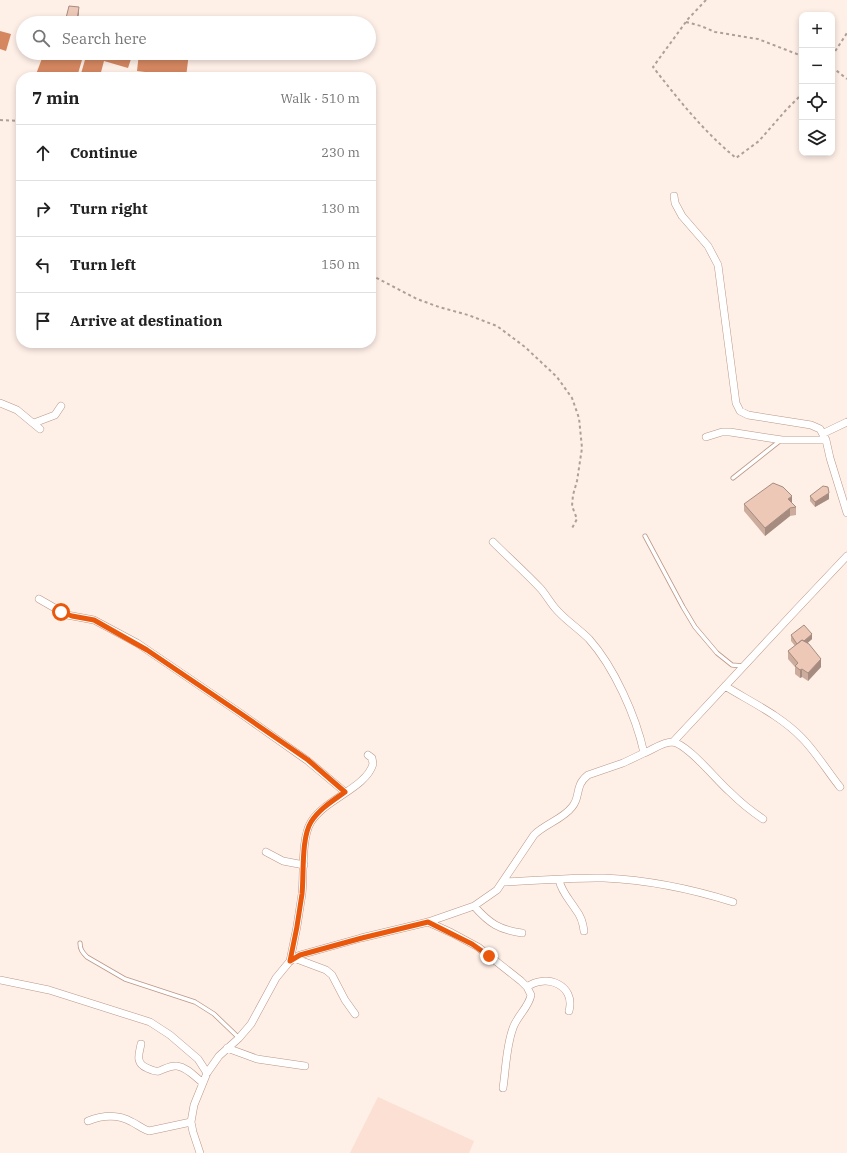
<!DOCTYPE html>
<html lang="en">
<head>
<meta charset="utf-8">
<style>
  body { margin:0; font-family:"IBM Plex Serif",serif; background:#f2f2f2; color:#222 }
  .controls { position:absolute; right:12px; top:12px; display:grid; overflow:hidden; border-radius:8px; box-shadow:0 2px 6px #0003 }
  .controls button { width:36px; height:36px; display:grid; place-items:center; padding:0; border:0; border-bottom:1px solid #e0e0e0; background:#fff; color:#222; font:20px sans-serif }
  .stop { position:absolute; width:12px; height:12px; margin:-9px; border:3px solid #ea580c; border-radius:50%; background:#fff }
  .stop.end { background:#ea580c; border-color:#fff; box-shadow:0 1px 4px #0008 }
  .list { margin:0; padding:0; list-style:none }
  h2 { display:flex; justify-content:space-between; align-items:center; height:52px; margin:0; padding:0 16px; font-size:17px }
  h2 small { font-size:13px; font-weight:400; color:#767676 }
  .list li { display:grid; grid-template-columns:26px 1fr auto; gap:12px; align-items:center; box-sizing:border-box; height:56px; padding:0 16px; border-top:1px solid #e0e0e0 }
  .list b { display:block; font-size:15px; white-space:nowrap }
  .list em { font-size:13px; font-style:normal; color:#767676 }
  .icon { flex:none; width:22px; height:22px; fill:none; stroke:currentColor; stroke-width:2; stroke-linecap:round; stroke-linejoin:round }
  .map { position:relative; flex:none; width:847px; height:1153px; overflow:hidden }
  .search { position:absolute; background:#fff; box-shadow:0 2px 6px #0003; left:16px; top:16px; width:360px; height:44px; display:flex; align-items:center; gap:10px; box-sizing:border-box; padding:0 14px; border-radius:22px; color:#767676; font-size:15px }
  .panel { position:absolute; background:#fff; box-shadow:0 2px 6px #0003; left:16px; top:72px; width:360px; height:276px; border-radius:16px }
  .map>svg:first-child { display:block }
</style>
</head>
<body>
<div class="map">
<svg width="847" height="1153" viewBox="0 0 847 1153">
  <rect width="100%" height="100%" fill="#feefe7"/>
  <path fill="#fbe0d3" d="M378 1097 474 1141 469 1153H350Z"/>
  <path fill="#d58760" d="M0 31 11 34 6 51 0 49Z
    M44 53H84L77 77H35Z
    M87 53H133L128 68 104 61 100 76 101 77H80Z
    M139 53H189L186 77 137 71Z"/>
  <g fill="none" stroke-linecap="round" stroke-linejoin="round">
    <g stroke="#ba9787" stroke-width="5">
      <path id="lane" d="M733 478 781 440
        M645 536 683 607 695 627 717 653 732 665 744 666
        M80 943C80 949 82 952 87 957L125 979 195 1002 214 1014 239 1038"/>
    </g>
    <g stroke="#ba9787" stroke-width="8">
      <path id="street" d="M674 196 675 203 682 216 708 246 718 265 736 403 740 411 748 415 811 425 820 429 826 440 830 458 847 513
        M0 403 17 410 40 429
        M34 423 55 415 61 406
        M824 433 847 422
        M706 437 722 432H730L782 440H826
        M39 599 67 615 94 620 137 643 240 713 308 761 345 792
        M725 686C751 702 781 716 802 738 815 751 828 772 840 787
        M673 742 796 610 847 556
        M644 753C652 750 663 742 672 742 687 743 718 782 730 792 740 802 751 811 763 819
        M266 852 283 861 304 865
        M559 880C562 893 570 900 576 910 581 916 583 923 584 931
        M503 882C537 881 571 877 604 878 648 880 692 889 733 902
        M474 906C489 923 499 930 522 933
        M428 922 452 933 478 947 521 981 527 987 531 995C529 1007 517 1016 513 1028 506 1047 506 1068 503 1088
        M294 958 326 970 332 975 345 1000 355 1014
        M290 961C295 939 299 917 302 894 304 875 301 838 311 822 325 799 366 788 373 764L372 758 368 755
        M0 980 49 990 150 1022 170 1035 198 1059 207 1073
        M527 987C546 973 576 985 569 1011
        M141 1044C139 1054 135 1063 147 1068 151 1070 154 1072 159 1071 165 1069 170 1065 177 1066 187 1067 195 1077 203 1083
        M227 1048 257 1059 305 1066
        M88 1121C103 1115 118 1114 132 1122 138 1125 143 1129 149 1131L191 1122
        M200 1153 193 1132 191 1122 194 1105 207 1073 219 1056 239 1038 251 1024 276 978 290 961 300 955 361 938 428 922 474 906 497 890 534 835C545 824 563 819 572 807 581 797 574 786 588 775L623 763 644 753C636 716 614 667 589 639 578 628 565 620 555 608 550 602 546 595 541 589 526 573 509 558 493 542"/>
    </g>
    <path stroke="#ae9f98" stroke-width="2" stroke-dasharray="3 3" stroke-linecap="butt" d="M706 0 688 19 653 67C678 99 704 132 736 158L759 141 786 110 802 94
      M686 22 701 26 715 32 758 39 802 56
      M832 56 847 33
      M832 67 847 79
      M0 120 21 121
      M371 275 417 299 439 307 468 315 497 326 525 347 557 377 572 398 579 418 582 448 577 481 573 495 572 506 577 519 571 530"/>
    <use href="#lane" stroke="#fff" stroke-width="3.5"/>
    <use href="#street" stroke="#fff" stroke-width="7"/>
  </g>
  <path fill="#ccac9d" d="M79 13 77 23H66V18Z
    M810 496 829 499 815 507 810 501Z
    M744 504H792L796 507V515L790 516 765 536 744 511Z
    M791 635 812 639 807 643 821 667 808 681 802 677 800 678 795 674V667L788 659V651L795 646 791 641Z"/>
  <path fill="#a68c80" d="M79 7V13L77 23V20Z
    M829 493V499L815 507V502Z
    M792 496V504L788 499Z
    M790 508V516L765 536V528Z
    M812 634V639L799 651V645Z
    M821 659V667L808 681V673Z
    M802 669V677L800 678V670Z"/>
  <path fill="#edc8b7" stroke="#a68c80" d="M69 6 79 7 77 20 66 18Z
    M773 483 783 487 792 496 788 499 796 507 790 508 765 528 744 504Z
    M823 486 828 487 829 493 815 502 810 496Z
    M804 625 812 634 804 641 802 640 797 644 791 635Z
    M802 640 809 644 821 659 808 673 802 669 800 670 795 666 798 663 788 651Z"/>
  <g fill="none" stroke-linecap="round" stroke-linejoin="round">
    <path stroke="#ea580c" stroke-width="5" d="M61 612 72 616 94 620 147 650 240 713 308 760 345 792C334 800 319 809 311 822 301 838 304 875 302 894 299 917 295 939 290 961L300 955 362 938 428 922 472 944 489 956"/>
  </g>
</svg>
<div class="controls">
<button>+</button>
<button>−</button>
<button><svg class="icon" aria-label="locate" viewBox="0 0 24 24"><circle cx="12" cy="12" r="6"/><path d="M12 2v4M12 18v4M2 12h4M18 12h4"/></svg></button>
<button><svg class="icon" aria-label="layers" viewBox="0 0 24 24"><path d="M12 4l9 5-9 5-9-5zM3 14l9 5 9-5"/></svg></button>
</div>
<div class="stop" style="left:61px;top:612px"></div>
<div class="stop end" style="left:489px;top:956px"></div>
<div class="search"><svg class="icon" aria-label="search" viewBox="0 0 24 24"><circle cx="10" cy="10" r="6"/><path d="M15 15l6 6"/></svg>Search here</div>
<section class="panel">
<h2>7 min<small>Walk · 510 m</small></h2>
<ul class="list">
<li><svg class="icon" aria-label="ahead" viewBox="0 0 24 24"><path d="M12 20V5M6 11l6-6 6 6"/></svg><div><b>Continue</b></div><em>230 m</em></li>
<li><svg class="icon" aria-label="right" viewBox="0 0 24 24"><path d="M7 20v-9h11M14 6l5 5-5 5"/></svg><div><b>Turn right</b></div><em>130 m</em></li>
<li><svg class="icon" aria-label="left" viewBox="0 0 24 24"><path d="M17 20v-9H6M10 6l-5 5 5 5"/></svg><div><b>Turn left</b></div><em>150 m</em></li>
<li><svg class="icon" aria-label="arrive" viewBox="0 0 24 24"><path d="M6 21V4h12l-3 4 3 4H6"/></svg><div><b>Arrive at destination</b></div></li>
</ul>
</section>
</div>
</body>
</html>
